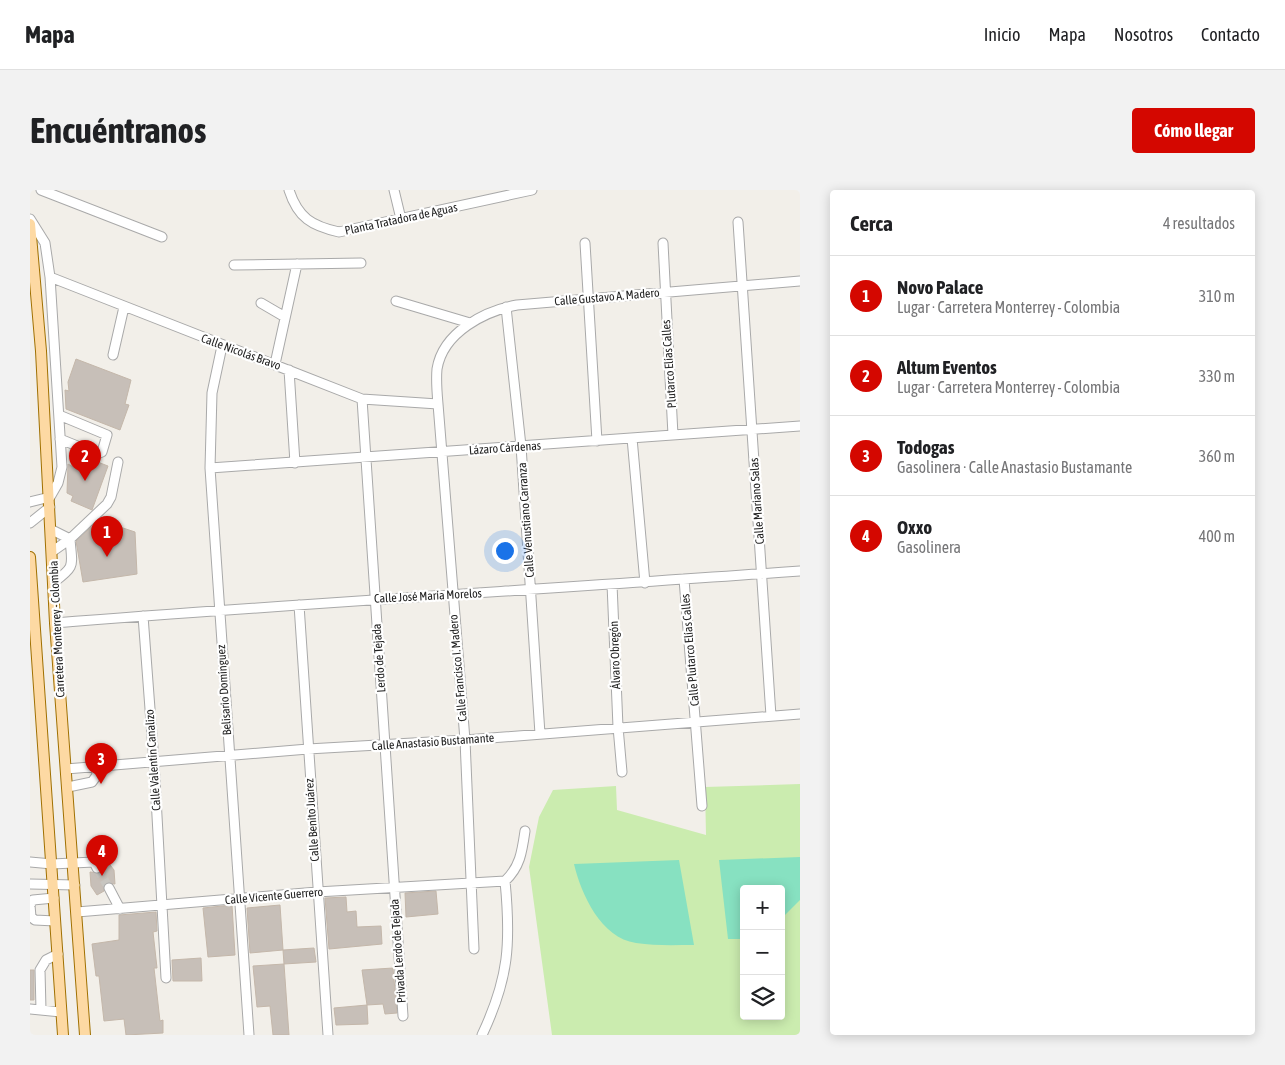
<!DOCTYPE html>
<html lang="es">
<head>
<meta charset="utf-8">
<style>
  body { margin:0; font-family:"Asap Condensed",sans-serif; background:#f2f2f2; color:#202124 }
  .controls { position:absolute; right:15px; bottom:15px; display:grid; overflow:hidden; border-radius:5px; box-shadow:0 2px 12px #0003 }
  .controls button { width:45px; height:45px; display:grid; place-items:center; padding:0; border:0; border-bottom:1px solid #e0e0e0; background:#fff; color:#202124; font:25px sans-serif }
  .you { position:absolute; left:474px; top:360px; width:18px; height:18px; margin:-12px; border:4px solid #fff; border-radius:50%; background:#1a73e8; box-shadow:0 0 0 8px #1a73e833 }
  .badge { display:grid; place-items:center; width:32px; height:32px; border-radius:50%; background:#d40700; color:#fff; font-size:16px; font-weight:700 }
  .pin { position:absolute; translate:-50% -41px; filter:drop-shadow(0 1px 2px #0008) }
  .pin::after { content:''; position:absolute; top:26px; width:18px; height:15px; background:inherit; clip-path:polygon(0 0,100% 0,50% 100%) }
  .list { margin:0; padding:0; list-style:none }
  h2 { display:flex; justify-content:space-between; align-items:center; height:65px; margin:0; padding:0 20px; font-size:21px }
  h2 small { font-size:16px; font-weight:400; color:#757577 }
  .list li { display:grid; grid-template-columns:32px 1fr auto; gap:15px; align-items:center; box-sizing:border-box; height:80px; padding:0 20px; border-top:1px solid #e0e0e0 }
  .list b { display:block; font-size:19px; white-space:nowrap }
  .list p { margin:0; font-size:16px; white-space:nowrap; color:#757577 }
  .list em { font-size:16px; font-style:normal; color:#757577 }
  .icon { flex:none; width:28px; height:28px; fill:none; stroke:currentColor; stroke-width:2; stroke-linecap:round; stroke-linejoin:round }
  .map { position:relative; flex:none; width:770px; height:845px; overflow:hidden; border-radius:5px }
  header { display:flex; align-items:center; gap:30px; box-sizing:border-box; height:70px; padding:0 25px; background:#fff; border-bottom:1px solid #e0e0e0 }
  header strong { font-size:24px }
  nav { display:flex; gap:28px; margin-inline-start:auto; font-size:18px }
  .intro { display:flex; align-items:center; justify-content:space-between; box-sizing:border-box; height:120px; padding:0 30px }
  h1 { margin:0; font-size:35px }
  .button { padding:12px 22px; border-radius:5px; background:#d40700; color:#fff; font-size:18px; font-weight:700 }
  main { display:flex; gap:30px; padding:0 30px }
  aside { flex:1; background:#fff; border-radius:5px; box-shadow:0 2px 12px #0003 }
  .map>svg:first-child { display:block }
</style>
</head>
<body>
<header>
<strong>Mapa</strong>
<nav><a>Inicio</a><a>Mapa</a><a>Nosotros</a><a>Contacto</a></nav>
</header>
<div class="intro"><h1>Encuéntranos</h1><a class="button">Cómo llegar</a></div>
<main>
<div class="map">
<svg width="770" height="845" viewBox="0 0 770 845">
  <rect width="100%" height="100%" fill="#f2efe9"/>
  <path fill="#cbecaf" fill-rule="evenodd" d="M770 594V845H522L499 677 509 627 523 600 586 596 587 620 676 645 675 597ZM714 699H751V826H714Z"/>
  <path fill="#87e1c1" d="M770 667V710L751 729V699H714V749H698L689 670Z
    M649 670 664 755C645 755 625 756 606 753 571 748 551 704 544 674Z"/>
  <path fill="#c7bfb8" stroke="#c4b7aa" d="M46 169 101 190 95 214 99 215 90 240 36 219 35 200 39 201 38 192Z
    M52 266 78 276 62 320 41 311 43 306 37 303 38 274 47 279Z
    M69 330 105 342 107 384 53 392 46 351Z
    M77 671 84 680 85 694 76 693 74 701 67 705 61 696 60 682 70 683 73 679 72 674Z
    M406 701 408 724 376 727 375 703Z
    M316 707 317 722 326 721 327 737 351 736 352 754 299 759 295 708Z
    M202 715 205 765 178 767 173 718Z
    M250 715 253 760 220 763 217 718Z
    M126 722 127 741 123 742 127 778H124L130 831 133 830V843L96 845 94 829 74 831 69 786H66L62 754 89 750V725Z
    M284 758 286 772 254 774 253 760Z
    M171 768 172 791H143L142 770Z
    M254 774 259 845H243L240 816 227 817 223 776Z
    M363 778 367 823 355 824 353 814 337 815 332 780Z
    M0 780H4V810H0Z
    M337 815 338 834 306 835 304 818Z"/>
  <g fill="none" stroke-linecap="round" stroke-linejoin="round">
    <path stroke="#c8c6c1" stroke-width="9" stroke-dasharray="9 4.5" stroke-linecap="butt" d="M67 678 79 698"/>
    <g stroke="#a9a9a9" stroke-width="11">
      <path id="minor" d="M11 0 132 47
        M259 0C268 28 282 36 309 42L502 0
        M364 0 371 29
        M0 29 15 53 20 87 32 277 28 293 20 307 0 312
        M708 32 741 526
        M555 53 567 251
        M633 53 643 245
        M204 75 331 73
        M20 87 332 209 408 214
        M366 111 440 133
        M231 113 255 127
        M476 117 491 256 510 544
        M192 156 182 203 180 278 219 845
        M83 165 94 117
        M245 174 267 74
        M259 180 265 273
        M332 209 373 826
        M29 225 77 245 72 262 67 264 30 249
        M602 248 615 393
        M180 278 770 236
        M0 333 20 317
        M22 340 40 349C42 376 46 376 24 392
        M23 361 40 349 77 314 81 307 88 272
        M654 389 672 616
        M582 394 588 537 592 582
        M269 415 298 845
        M113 426 124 572 136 788
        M25 433C273 413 522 399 770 381
        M36 579 278 559 435 550 770 524
        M38 597 62 592 67 585 66 577
        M0 672 22 674 64 672 67 678
        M0 694 45 695
        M79 698 90 719
        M24 708 3 710 0 715 1 727 5 730 25 731
        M47 722 287 702 475 691C490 677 492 662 495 641
        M444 759 435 550 408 214C407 203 406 190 407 179 413 142 455 121 487 115L770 91
        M0 819 31 822
        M11 820 10 780 16 770 28 764
        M452 845C479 788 481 753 475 691"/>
    </g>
    <g stroke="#a07000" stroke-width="12">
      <path id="major" d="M0 34 11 161 25 433 55 845
        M0 367 33 845"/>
    </g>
    <use href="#minor" stroke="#fff" stroke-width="9"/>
    <use href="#major" stroke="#fdd9a3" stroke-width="10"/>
  </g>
  <g text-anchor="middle" stroke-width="4.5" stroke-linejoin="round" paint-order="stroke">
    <g font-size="12" fill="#222" stroke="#fff">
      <text transform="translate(371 29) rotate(-12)" y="4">Planta Tratadora de Aguas</text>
      <text transform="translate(577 107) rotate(-5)" y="4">Calle Gustavo A. Madero</text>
      <text transform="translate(211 162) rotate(20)" y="4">Calle Nicolás Bravo</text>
      <text transform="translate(639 174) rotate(-94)" y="4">Plutarco Elías Calles</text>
      <text transform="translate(475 258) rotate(-4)" y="4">Lázaro Cárdenas</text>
      <text transform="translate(727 311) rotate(-94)" y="4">Calle Mariano Salas</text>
      <text transform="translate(496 330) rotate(-94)" y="4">Calle Venustiano Carranza</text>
      <text transform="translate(398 406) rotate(-3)" y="4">Calle José María Morelos</text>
      <text transform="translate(27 439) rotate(-93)" y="4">Carretera Monterrey - Colombia</text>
      <text transform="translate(660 460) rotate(-95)" y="4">Calle Plutarco Elías Calles</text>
      <text transform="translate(585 465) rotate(-92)" y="4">Álvaro Obregón</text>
      <text transform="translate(349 468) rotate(-94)" y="4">Lerdo de Tejada</text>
      <text transform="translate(428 478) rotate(-95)" y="4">Calle Francisco I. Madero</text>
      <text transform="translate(194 500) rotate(-94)" y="4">Belisario Domínguez</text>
      <text transform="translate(403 552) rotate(-4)" y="4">Calle Anastasio Bustamante</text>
      <text transform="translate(123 570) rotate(-94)" y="4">Calle Valentín Canalizo</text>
      <text transform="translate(282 630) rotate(-94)" y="4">Calle Benito Juárez</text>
      <text transform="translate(244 706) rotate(-5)" y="4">Calle Vicente Guerrero</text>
      <text transform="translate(368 761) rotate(-94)" y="4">Privada Lerdo de Tejada</text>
    </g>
  </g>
</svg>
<div class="controls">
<button>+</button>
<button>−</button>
<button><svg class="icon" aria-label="layers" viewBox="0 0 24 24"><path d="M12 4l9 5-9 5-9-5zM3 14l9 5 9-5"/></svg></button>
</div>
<div class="you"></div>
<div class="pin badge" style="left:77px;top:367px">1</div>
<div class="pin badge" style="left:55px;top:291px">2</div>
<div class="pin badge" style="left:71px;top:594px">3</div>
<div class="pin badge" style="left:72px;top:686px">4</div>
</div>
<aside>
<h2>Cerca<small>4 resultados</small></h2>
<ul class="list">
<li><span class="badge">1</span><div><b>Novo Palace</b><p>Lugar · Carretera Monterrey - Colombia</p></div><em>310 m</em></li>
<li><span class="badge">2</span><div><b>Altum Eventos</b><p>Lugar · Carretera Monterrey - Colombia</p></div><em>330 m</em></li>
<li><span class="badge">3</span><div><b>Todogas</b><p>Gasolinera · Calle Anastasio Bustamante</p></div><em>360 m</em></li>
<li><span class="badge">4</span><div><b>Oxxo</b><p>Gasolinera</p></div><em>400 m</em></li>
</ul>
</aside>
</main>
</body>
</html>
